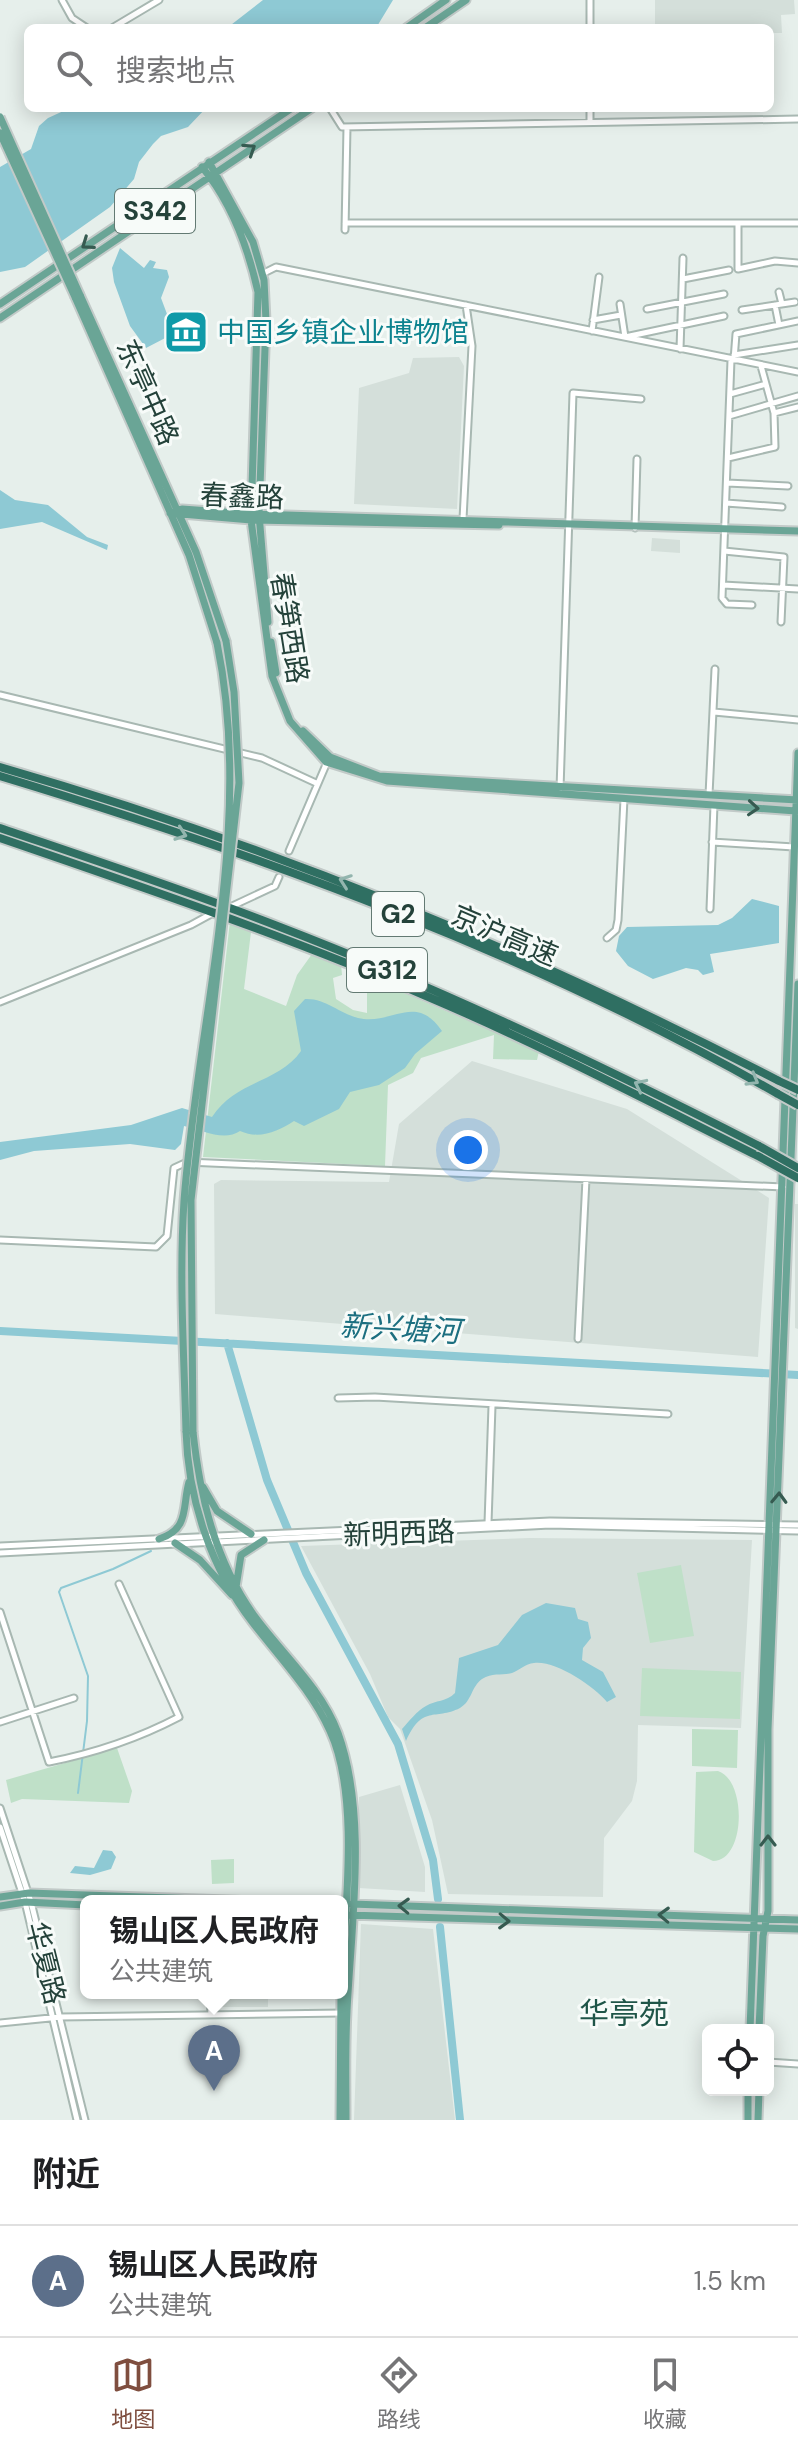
<!DOCTYPE html>
<html lang="zh">
<head>
<meta charset="utf-8">
<style>
  body { margin:0; font-family:"DM Sans","Noto Sans SC",sans-serif; background:#f6f6f6; color:#202124 }
  .controls { position:absolute; right:24px; bottom:24px; display:grid; overflow:hidden; border-radius:12px; box-shadow:0 4px 20px #0003 }
  .controls button { width:72px; height:72px; display:grid; place-items:center; padding:0; border:0; border-bottom:2px solid #e0e0e0; background:#fff; color:#202124; font:40px sans-serif }
  .you { position:absolute; left:468px; top:1150px; width:28px; height:28px; margin:-20px; border:6px solid #fff; border-radius:50%; background:#1a73e8; box-shadow:0 0 0 12px #1a73e833 }
  .badge { display:grid; place-items:center; width:52px; height:52px; border-radius:50%; background:#7f4e3f; color:#fff; font-size:26px; font-weight:700 }
  .pin { position:absolute; translate:-50% -66px; filter:drop-shadow(0 2px 4px #0008) }
  .pin::after { content:''; position:absolute; top:42px; width:28px; height:24px; background:inherit; clip-path:polygon(0 0,100% 0,50% 100%) }
  .popup { position:absolute; left:80px; top:1895px; width:268px; height:104px; box-sizing:border-box; display:grid; place-content:center; border-radius:12px; background:#fff; filter:drop-shadow(0 2px 6px #0005); font-size:26px; white-space:nowrap; color:#757577 }
  .popup b { font-size:30px; color:#202124 }
  .popup::after { content:''; position:absolute; left:50%; top:100%; margin-left:-16px; border:16px solid transparent; border-top-color:#fff }
  .list { margin:0; padding:0; list-style:none }
  h2 { display:flex; justify-content:space-between; align-items:center; height:104px; margin:0; padding:0 32px; font-size:34px }
  h2 small { font-size:26px; font-weight:400; color:#757577 }
  .list li { display:grid; grid-template-columns:52px 1fr auto; gap:24px; align-items:center; box-sizing:border-box; height:112px; padding:0 32px; border-top:2px solid #e0e0e0 }
  .list b { display:block; font-size:30px; white-space:nowrap }
  .list p { margin:0; font-size:26px; white-space:nowrap; color:#757577 }
  .list em { font-size:26px; font-style:normal; color:#757577 }
  .icon { flex:none; width:44px; height:44px; fill:none; stroke:currentColor; stroke-width:2; stroke-linecap:round; stroke-linejoin:round }
  .map { position:relative; flex:none; width:798px; height:2120px; overflow:hidden }
  .search { position:absolute; background:#fff; box-shadow:0 4px 20px #0003; left:24px; right:24px; top:24px; height:88px; display:flex; align-items:center; gap:20px; box-sizing:border-box; padding:0 28px; border-radius:12px; color:#757577; font-size:30px }
  .sheet { height:216px; background:#fff }
  nav { display:flex; justify-content:space-around; align-items:center; box-sizing:border-box; height:112px; border-top:2px solid #e0e0e0; background:#fff; font-size:22px; color:#757577 }
  nav a { display:grid; justify-items:center; gap:4px }
  nav .on { color:#7f4e3f }
  .map>svg:first-child { display:block }
</style>
</head>
<body>
<div class="map">
<svg width="798" height="2120" viewBox="0 0 798 2120">
  <rect width="100%" height="100%" fill="#e6efeb"/>
  <path fill="#d4dfda" d="M655 0H794L795 14 781 15 782 33H770V28H655Z
    M459 357 464 366 457 509 354 504 359 388 409 373 413 358Z
    M652 538 680 540V553L651 551Z
    M472 1061 627 1109 769 1198 758 1357 215 1314 214 1184 221 1180 389 1182 399 1124Z
    M795 1204H798V1329L795 1328Z
    M530 1538 752 1540 741 1728 638 1725 637 1781 632 1801 604 1838 603 1897 448 1894 432 1820 400 1729 388 1717 370 1674 301 1546Z
    M400 1785 425 1867V1892L359 1888V1797Z
    M361 1924 433 1929 455 2120H354Z
    M220 1993H268V2007H220Z"/>
  <path fill="#bfe0c8" d="M230 921 249 928 251 932 244 989 286 1006 297 975 312 954 341 964 342 975 333 978 336 999 353 1010 367 1013V992L349 982 346 968 539 1051 537 1060 493 1059 494 1035 421 1058 413 1073 388 1085 385 1166 203 1157Z
    M681 1565 694 1636 650 1643 637 1573Z
    M642 1668 741 1672 740 1719 640 1716Z
    M692 1729 738 1730 737 1768 692 1766Z
    M117 1748 132 1791 129 1803 22 1799 11 1803 6 1780Z
    M718 1771C747 1780 746 1861 713 1861L694 1852 696 1772Z
    M234 1859V1883L212 1884 211 1860Z"/>
  <path fill="#8ec9d4" d="M263 0H393L376 28H227Z
    M70 108H206L188 127 161 136 153 144 139 162 134 179 110 207 25 267 0 272V167L31 149 39 126 48 118Z
    M120 248 144 268 150 260 156 262 153 268 167 270 169 277 161 298 167 314 176 322 167 327 171 335 146 348 130 326 114 282 112 268Z
    M0 490 15 500 48 505 87 537 108 545 107 550 42 522 0 529Z
    M752 899 779 906V943L710 954 714 972 703 975 698 970 686 968 653 979 628 966 616 951 619 936 627 927 718 925 732 918Z
    M305 999C325 998 339 1013 358 1018 392 1026 415 992 442 1031L415 1054 405 1068 379 1085 350 1092 339 1109 304 1126 294 1121C278 1131 260 1140 240 1131 224 1142 202 1130 184 1126L181 1144 175 1150 130 1144 34 1151 0 1160V1142L131 1125 182 1108 212 1117C236 1080 279 1083 301 1051L294 1011Z
    M546 1603 575 1608 578 1619 588 1622 591 1638 583 1648 582 1660 603 1672 616 1697 607 1702C594 1686 555 1660 534 1663 525 1664 520 1670 512 1673 501 1676 493 1672 482 1679 471 1687 472 1701 460 1708 434 1721 423 1704 406 1741L402 1729C409 1721 417 1711 426 1706 436 1700 446 1702 455 1693L459 1658 498 1645 522 1615Z
    M103 1850 112 1851 116 1857 111 1869 90 1875 70 1873 75 1866 94 1868Z"/>
  <g fill="none" stroke-linecap="round" stroke-linejoin="round">
    <path stroke="#8ec9d4" stroke-width="2" d="M78 1793 87 1721 88 1676 59 1592 61 1588 113 1569 151 1551"/>
    <path stroke="#8ec9d4" stroke-width="8" d="M0 1331 798 1375
      M227 1343 267 1480 306 1573 398 1744 433 1860 438 1899
      M440 1927 460 2120"/>
    <g stroke="#a8b8b2" stroke-width="9">
      <path id="minor" d="M62 0 72 18 87 28
        M590 0V28
        M112 28 159 0
        M330 108 342 127 798 119
        M590 108V122
        M345 223H798
        M738 223V269L775 261 798 263
        M345 230 347 127
        M262 274 276 267 798 372
        M683 279 729 270
        M779 292 782 304
        M620 304 625 337 724 316
        M775 305 779 325
        M647 309 724 294
        M742 310 795 302
        M593 320 621 315
        M592 331 599 277
        M680 349 683 258
        M734 355 798 345
        M731 360 722 598 727 604 752 605
        M734 360 736 334 798 321
        M761 366 774 413 798 407
        M730 394 766 384
        M729 416 798 396
        M728 458 775 447 774 413
        M727 483 788 486
        M726 503 782 507
        M463 519 472 346 466 305
        M635 528 637 459
        M724 551 784 557 781 622
        M723 585 798 589
        M0 695 262 758 316 783
        M714 712 798 720
        M560 789 573 393 641 399
        M709 795 715 669
        M712 842 794 847
        M289 851 328 760
        M230 907 275 886 279 877
        M710 909 714 805
        M607 938 616 930 618 920 624 799
        M0 1002 191 925 213 913
        M0 1240 156 1247 167 1236 174 1168 187 1162 783 1187
        M578 1339 586 1179
        M338 1398 375 1397 668 1414
        M488 1523 492 1406
        M0 1546 550 1521 798 1525
        M0 1553 550 1525 798 1531
        M0 1612 49 1762C95 1753 137 1739 179 1717L119 1584
        M0 1722 74 1698
        M0 1808 31 1902 85 2120
        M0 1827 25 1902 77 2120
        M210 1993 211 2015
        M0 2023 60 2017 342 2013
        M768 2062 798 2064"/>
    </g>
    <g stroke="#c2cac8" stroke-width="11">
      <path id="major" d="M406 28 446 0
        M425 28 466 0
        M209 162 253 242 264 280 266 321 259 514 268 622
        M202 167C232 203 248 247 258 292L251 520 272 676 290 721 326 762 387 781 796 811
        M80 295 196 552 226 641
        M75 297 189 555 217 643
        M0 304 292 108
        M0 318 312 108
        M170 513 182 509 252 514 798 531
        M170 513 251 520 499 525
        M271 642 276 673
        M303 731 330 757 379 776 798 800
        M186 1431C188 1499 211 1569 253 1623 280 1658 312 1691 330 1731 359 1793 346 1904 342 1972
        M193 1432C200 1497 215 1560 253 1614 281 1653 321 1687 338 1733 368 1816 351 1924 347 2011 345 2047 346 2084 346 2120
        M203 1487 217 1511 251 1534
        M159 1539C190 1529 182 1507 189 1482
        M175 1543 200 1560 232 1595
        M236 1587 241 1555 264 1540
        M0 1897 29 1893 256 1901
        M352 1904 798 1920
        M0 1906 25 1902 86 1905
        M348 1915 798 1929
        M750 2030 798 753
        M759 2030 763 1936 768 1911V1729L798 984
        M340 2120 341 1993
        M748 2120V2090
        M758 2120 759 2090"/>
    </g>
    <g stroke="#c2cac8" stroke-width="12">
      <path id="highway" d="M0 767C274 846 526 950 779 1081
        M0 776C268 857 535 955 778 1094
        M0 828C94 860 188 891 280 927 444 990 603 1066 759 1146
        M0 838C143 887 286 936 426 996 539 1044 648 1101 758 1156"/>
    </g>
    <use href="#minor" stroke="#fff" stroke-width="5"/>
    <use href="#major" stroke="#6aa596" stroke-width="7"/>
    <use href="#highway" stroke="#2f6f62" stroke-width="8"/>
    <g stroke="#c2cac8" stroke-width="11" stroke-linecap="butt">
      <path id="major-bridge" d="M0 117 80 295
        M0 133 75 297
        M186 1431C184 1355 179 1277 184 1201 198 1017 255 826 217 643
        M193 1432 191 1200 239 783 234 692 226 641"/>
    </g>
    <g stroke="#c2cac8" stroke-width="12" stroke-linecap="butt">
      <path id="highway-bridge" d="M779 1081 798 1090
        M778 1094 798 1105
        M759 1146 798 1168
        M758 1156 798 1178"/>
    </g>
    <use href="#major-bridge" stroke="#6aa596" stroke-width="7"/>
    <use href="#highway-bridge" stroke="#2f6f62" stroke-width="8"/>
  </g>
  <defs><path id="oneway-chevron" d="M-2-3.5L2.5 0L-2 3.5" fill="none" stroke-width="1.6" stroke-linecap="round" stroke-linejoin="round" transform="scale(2)"/></defs>
  <g stroke="#365b51">
    <use href="#oneway-chevron" transform="translate(250 149) rotate(-33)"/>
    <use href="#oneway-chevron" transform="translate(87 244) rotate(145)"/>
    <use href="#oneway-chevron" transform="translate(753 808) rotate(4)"/>
    <use href="#oneway-chevron" transform="translate(779 1498) rotate(-88)"/>
    <use href="#oneway-chevron" transform="translate(768 1841) rotate(-90)"/>
    <use href="#oneway-chevron" transform="translate(404 1906) rotate(-178)"/>
    <use href="#oneway-chevron" transform="translate(664 1915) rotate(-178)"/>
    <use href="#oneway-chevron" transform="translate(504 1921) rotate(2)"/>
  </g>
  <g stroke="#93b5ae">
    <use href="#oneway-chevron" transform="translate(181 834) rotate(19)"/>
    <use href="#oneway-chevron" transform="translate(345 881) rotate(-160)"/>
    <use href="#oneway-chevron" transform="translate(753 1080) rotate(30)"/>
    <use href="#oneway-chevron" transform="translate(640 1085) rotate(-154)"/>
  </g>
  <defs>
    <g id="museum-square" transform="scale(2.3)"><rect x="-9" y="-9" width="18" height="18" rx="4" fill="#0f9aa8" stroke="#f7fbf9"/><path d="M0-6L6-3V-2H-6V-3ZM-5-1h2V3h-2ZM-1-1h2V3h-2ZM3-1h2V3H3ZM-6 4H6V6H-6Z" fill="#fff"/></g>
  </defs>
  <g fill-rule="evenodd">
    <use href="#museum-square" x="186" y="332"/>
  </g>
  <g text-anchor="middle" stroke-width="6" stroke-linejoin="round" paint-order="stroke">
    <g fill="#f7fbf9" stroke="#637a73" stroke-width="2">
      <rect x="115" y="189" width="80" height="44" rx="6"/>
      <rect x="372" y="892" width="52" height="44" rx="6"/>
      <rect x="347" y="948" width="80" height="44" rx="6"/>
    </g>
    <g font-size="26" font-weight="bold" fill="#24423a">
      <text x="155" y="220">S342</text>
      <text x="398" y="923">G2</text>
      <text x="387" y="979">G312</text>
    </g>
    <g font-size="28" fill="#0d838f" stroke="#f7fbf9" text-anchor="start">
      <text x="217" y="342">中国乡镇企业博物馆</text>
    </g>
    <g font-size="28" fill="#24423a" stroke="#f7fbf9">
      <text transform="translate(148 392) rotate(66)" y="10">东亭中路</text>
      <text transform="translate(242 496) rotate(2)" y="10">春鑫路</text>
      <text transform="translate(290 628) rotate(81)" y="10">春笋西路</text>
      <text transform="translate(505 935) rotate(23)" y="10">京沪高速</text>
      <text transform="translate(399 1533) rotate(-2)" y="10">新明西路</text>
      <text transform="translate(46 1963) rotate(76)" y="10">华夏路</text>
    </g>
    <g font-size="30" font-style="italic" fill="#1c6f80" stroke="#f7fbf9">
      <text transform="translate(400 1329) rotate(3)" y="10">新兴塘河</text>
    </g>
    <g font-size="30" fill="#1f5548" stroke="#f7fbf9">
      <text x="624" y="2024">华亭苑</text>
    </g>
  </g>
</svg>
<div class="controls">
<button><svg class="icon" aria-label="locate" viewBox="0 0 24 24"><circle cx="12" cy="12" r="6"/><path d="M12 2v4M12 18v4M2 12h4M18 12h4"/></svg></button>
</div>
<div class="you"></div>
<div class="pin badge" style="left:214px;top:2091px;background:#5c6f8a">A</div>
<div class="popup"><b>锡山区人民政府</b>公共建筑</div>
<div class="search"><svg class="icon" aria-label="search" viewBox="0 0 24 24"><circle cx="10" cy="10" r="6"/><path d="M15 15l6 6"/></svg>搜索地点</div>
</div>
<section class="sheet">
<h2>附近<small></small></h2>
<ul class="list">
<li><span class="badge" style="background:#5c6f8a">A</span><div><b>锡山区人民政府</b><p>公共建筑</p></div><em>1.5 km</em></li>
</ul>
</section>
<nav>
<a class="on"><svg class="icon" aria-label="map" viewBox="0 0 24 24"><path d="M3 6l6-2 6 2 6-2v14l-6 2-6-2-6 2zM9 4v14M15 6v14"/></svg>地图</a>
<a><svg class="icon" aria-label="directions" viewBox="0 0 24 24"><path d="M12 3l9 9-9 9-9-9zM9 14v-3h6M13 9l2 2-2 2"/></svg>路线</a>
<a><svg class="icon" aria-label="saved" viewBox="0 0 24 24"><path d="M7 4h10v16l-5-4-5 4z"/></svg>收藏</a>
</nav>
</body>
</html>
